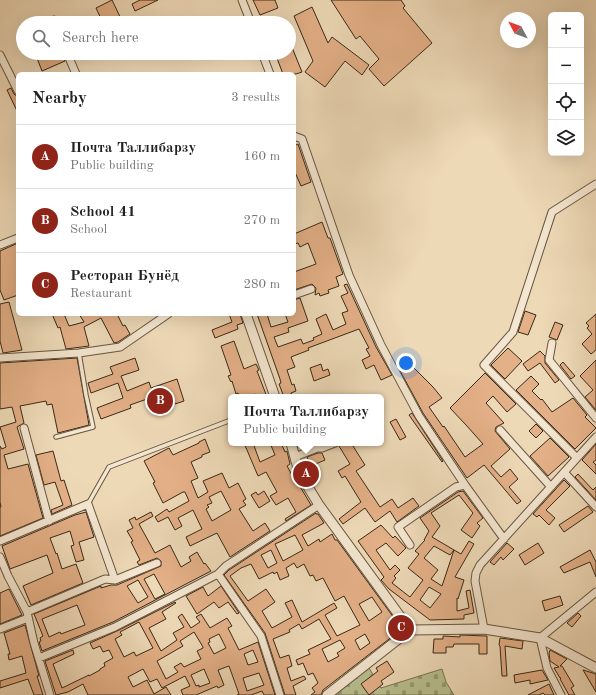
<!DOCTYPE html>
<html lang="en">
<head>
<meta charset="utf-8">
<style>
  body { margin:0; font-family:"Old Standard TT",serif; background:#f2f2f2; color:#222 }
  .controls { position:absolute; right:12px; top:12px; display:grid; overflow:hidden; border-radius:6px; box-shadow:0 4px 16px #0002 }
  .controls button { width:36px; height:36px; display:grid; place-items:center; padding:0; border:0; border-bottom:1px solid #e0e0e0; background:#fff; color:#222; font:20px sans-serif }
  .compass { position:absolute; left:500px; top:12px; width:36px; height:36px; border-radius:50%; background:#fff; box-shadow:0 4px 16px #0002; rotate:311deg }
  .you { position:absolute; left:406px; top:363px; width:14px; height:14px; margin:-10px; border:3px solid #fff; border-radius:50%; background:#1a73e8; box-shadow:0 0 0 6px #1a73e833 }
  .badge { display:grid; place-items:center; width:26px; height:26px; border-radius:50%; background:#8f2418; color:#fff; font-size:13px; font-weight:700 }
  .pin { position:absolute; translate:-50% -50%; border:2px solid #fff; box-shadow:0 1px 4px #0006 }
  .popup { position:absolute; left:228px; top:394px; width:156px; height:52px; box-sizing:border-box; display:grid; place-content:center; border-radius:6px; background:#fff; filter:drop-shadow(0 1px 3px #0005); font-size:13px; white-space:nowrap; color:#767676 }
  .popup b { font-size:15px; color:#222 }
  .popup::after { content:''; position:absolute; left:50%; top:100%; margin-left:-8px; border:8px solid transparent; border-top-color:#fff }
  .list { margin:0; padding:0; list-style:none }
  h2 { display:flex; justify-content:space-between; align-items:center; height:52px; margin:0; padding:0 16px; font-size:17px }
  h2 small { font-size:13px; font-weight:400; color:#767676 }
  .list li { display:grid; grid-template-columns:26px 1fr auto; gap:12px; align-items:center; box-sizing:border-box; height:64px; padding:0 16px; border-top:1px solid #e0e0e0 }
  .list b { display:block; font-size:15px; white-space:nowrap }
  .list p { margin:0; font-size:13px; white-space:nowrap; color:#767676 }
  .list em { font-size:13px; font-style:normal; color:#767676 }
  .icon { flex:none; width:22px; height:22px; fill:none; stroke:currentColor; stroke-width:2; stroke-linecap:round; stroke-linejoin:round }
  .map { position:relative; flex:none; width:596px; height:695px; overflow:hidden }
  .search { position:absolute; background:#fff; box-shadow:0 4px 16px #0002; left:16px; top:16px; width:280px; height:44px; display:flex; align-items:center; gap:10px; box-sizing:border-box; padding:0 14px; border-radius:22px; color:#767676; font-size:15px }
  .panel { position:absolute; background:#fff; box-shadow:0 4px 16px #0002; left:16px; top:72px; width:280px; height:244px; border-radius:6px }
  .map>svg:first-child { display:block }
</style>
</head>
<body>
<div class="map">
<svg width="596" height="695" viewBox="0 0 596 695">
  <defs>
    <pattern id="cemetery-stones" width="16" height="16" patternUnits="userSpaceOnUse"><rect width="16" height="16" fill="#b8bf8f"/><path d="M2 7V4a2 2 0 0 1 4 0v3zM10 15v-3a2 2 0 0 1 4 0v3z" fill="#979b74"/></pattern>
  </defs>
  <rect width="100%" height="100%" fill="#eed9b7"/>
  <filter id="stains"><feTurbulence type="fractalNoise" baseFrequency=".005" numOctaves="4"/><feColorMatrix values="0 0 0 0 .2 0 0 0 0 .09 0 0 0 0 .02 0 0 0 .5 -.17"/></filter>
  <radialGradient id="worn" r=".72"><stop offset=".6" stop-color="#630" stop-opacity="0"/><stop offset="1" stop-color="#630" stop-opacity=".3"/></radialGradient>
  <path fill="url(#cemetery-stones)" stroke="#787453" d="M369 668 381 688 442 669 446 682 454 695H334Z"/>
  <path fill="#e4b087" stroke="#392917" fill-rule="evenodd" d="M112 0 123 23H103L96 8Z
    M140 0H158L135 11 132 4Z
    M253 0H275L278 8 260 15Z
    M331 0H401L405 6 403 8 432 43 384 86 369 69 379 59 360 36 356 39Z
    M312 7 328 43 332 37 369 65 362 75 345 61 325 87 305 72 313 61 294 16Z
    M289 40 302 72 296 74H283L275 53H289Z
    M35 53H62L65 61 42 71Z
    M11 88 14 94 18 97V113L7 90Z
    M298 144 311 182 301 186 294 170V146Z
    M322 222 328 238H330L343 274 336 277 339 286 328 290 329 293 320 296 319 293 315 295 316 288 312 284 294 290V272L316 264 308 243 300 247 298 243 294 244V234Z
    M18 243V295L4 300 0 290V251Z
    M347 284 376 347 392 375 381 380 374 365 366 369 362 360 370 356 366 349 369 348 359 329 308 348 309 350 291 357 295 367 287 370 292 385 294 384 296 391 291 393 292 397H284L279 384 281 383 280 379 257 314H267L271 327 288 322 285 314H294V300L300 298 308 321 288 328 289 332 274 337 278 347 301 339 303 344 314 340 313 338 322 334 316 319 326 314 333 330 346 324 342 313 348 311 341 296 348 293 344 285Z
    M9 302 22 350 3 353 0 341V304Z
    M525 311 536 315 528 335 518 332Z
    M52 314H64L69 326 84 322 79 314H117L123 326 125 325 130 334 118 342 114 343 101 318 84 327 89 346 66 349 60 327 58 328Z
    M229 314H240L243 323 237 325 238 329 215 338 212 330 232 322Z
    M596 314V350L591 354 582 344 592 334 587 328 589 326 586 323Z
    M555 322 563 325 557 340 549 337Z
    M234 341 244 369 256 364 259 370 257 371 267 397H256L255 394 247 397H239L238 393 236 394 232 381 231 382 228 376 231 375 221 346Z
    M508 348 522 361 505 379 491 365Z
    M540 351 545 356V363L559 380 555 383 540 363 528 371 523 364Z
    M77 358 89 425 58 433 52 404 47 405 46 401 20 406 24 423 17 427 24 449 4 455 8 469 28 464 43 518 0 536V507H1L0 502V446L2 449 6 447 0 427 16 422 12 407 0 409V363Z
    M135 358 139 370 121 376 127 391 149 382 151 388 177 379 184 401 175 404 170 391 130 405 131 408 101 419 97 408 123 398 118 383 91 393 88 383 113 374 110 367Z
    M596 360V410L585 397 593 390 580 376Z
    M407 361 433 387 442 398 429 407 443 427 444 426 465 457 483 444 466 425 450 408 485 373 516 404 507 412 493 396 486 403 504 423 496 427 495 431 510 449 491 466 501 477 510 469 518 479 509 487 521 501 517 504 484 465 467 478 423 413 398 367Z
    M563 362 575 376 571 379 560 365Z
    M321 364 323 371 328 369 330 375 314 381 310 368Z
    M531 376 539 384 532 391 541 400 542 399 552 412 573 398 587 415 585 417 596 428 575 449 516 390Z
    M412 413 443 461 442 462 409 415Z
    M396 419 406 437 400 440 390 422Z
    M536 424 543 431 536 438 529 431Z
    M550 438 569 457 548 476 530 456Z
    M205 439 210 452 202 455V457L191 462 198 478 191 481 198 498 208 492 203 481 222 473 229 488 238 483 246 499 243 501 246 505 239 509 253 531 265 523 270 531 230 557 217 533 190 546 186 537 202 529 193 510 178 518 182 526 175 530 168 517 158 522 155 517 167 509 169 512 189 501 185 492H183L163 503 153 483 155 482 144 461 169 448 173 455 199 443V442ZM221 491 231 510 212 521 206 509 209 507 207 505 212 503 209 497Z
    M244 443H253L260 462 275 455 270 443H281L285 452 287 451 290 464 287 466 297 484 298 483 311 505 286 521 285 519 296 512 288 498 276 505 270 496 277 492 266 472 258 476Z
    M340 443H358L353 446 365 465 356 471 380 507 392 499 398 508 413 498 419 506 397 522 390 511 375 522 365 508 343 524 339 519 361 502 345 476 342 478 338 471 350 464 339 446Z
    M596 444V460L593 462 596 465V474L582 460Z
    M53 451 61 481 64 480 72 505 52 514 51 510 63 505 55 482 44 485 36 455Z
    M318 453H322L325 460 311 466 307 457Z
    M578 474 593 490 596 487V500L575 477Z
    M564 480 570 486 546 510 555 518 549 525 539 515 537 517 533 514Z
    M264 491 270 501 259 508 251 495 256 492 258 495Z
    M463 491 483 518 477 523 480 526 472 538 461 530 473 513 459 495 431 513 440 526 432 537 454 550 450 555 434 546 424 558 438 570 431 579 442 586 454 550 461 554 469 541 474 544 455 577 464 580 458 599 457 598V611L469 608 466 591 470 590 474 613 464 615V619L430 620 389 589 381 580 384 577 358 541 381 525 393 538 395 536 406 548 398 556 386 543 376 550 390 570 395 565 400 570 394 576 396 578 392 583 410 597 423 580 408 568 419 554 415 551 425 540H424L429 531 420 518 458 492ZM429 587 441 594 430 608 420 600Z
    M588 506 593 512 564 532 559 525Z
    M86 512 94 537 79 542 84 560 76 562 71 546 74 545 70 531 50 538 56 554 57 553 62 569 76 564 83 583 31 605 23 586 53 573 47 555 10 569 2 546 75 515Z
    M151 512 153 516 139 524 155 553 170 545 181 567 191 561 189 557 197 552 204 564 205 563 211 571 113 622 42 651 39 642 41 641 40 638 43 636 34 614 101 586V588L111 585H117L161 566V561L157 558 139 565 137 562 140 560 131 542 133 541 127 531 133 528 129 520 135 517 136 520ZM154 574 165 594 155 599 144 579ZM138 580 148 597 138 603 127 586ZM77 605 85 625 61 634 60 632 49 637 42 619Z
    M316 513V514H318L324 523 302 535 308 546 319 539 320 542 332 534 335 540H337L402 629 323 690 321 695H311L315 692 312 688 318 683 313 673 308 675 303 663 298 665 296 660 310 654 308 650 331 639 319 619 302 629 299 624 289 630 290 632 273 639 280 658 289 655 292 666 287 668 291 681 304 676 306 679 293 686 296 695H285L265 633 224 575 229 570ZM295 535 303 550 283 561 275 544ZM271 550 277 563 268 568 261 555ZM294 563 297 568 304 564 310 576 313 575 316 581 323 578 335 601 344 596 360 625 337 636 325 615 337 608 334 603 302 622 292 600 285 603 292 617 272 628 262 611 275 602 266 589 248 601 230 576 241 568 251 564 259 579 273 572 274 574 277 572 280 580 289 576 286 568ZM372 597 382 612 369 621 359 604ZM365 634 370 643 360 650 355 640ZM340 640 345 648 337 653 339 656 328 662 322 649Z
    M507 543 514 549 503 560 501 557 494 565 490 562Z
    M538 543 544 553 525 565 519 555Z
    M590 550 596 562V577L590 562 564 573 560 567Z
    M221 586 239 613 237 614 228 602 219 608 214 602 197 614 186 596 203 587 208 596Z
    M9 589 22 615 0 624V593Z
    M560 596 563 605 545 611 542 601Z
    M175 602 176 603 162 612 166 619 149 628 161 651 177 640 173 633 184 627 178 617 182 614 191 628 200 622 196 617 201 614 210 628 227 618 232 626 228 628 239 650 258 642 275 695H264L262 691 251 695H237L239 694 229 666 218 670 224 685 218 688 217 686 196 695H183L181 690 190 686 185 676 162 688 157 679 150 682 143 669 128 677 133 687 147 680 154 694 166 687 171 695H88L83 684 68 692 56 695 45 661 73 650 74 654 53 664 62 688 89 675V676L100 670V669L105 666 104 663 113 658 109 650 103 652 100 646 93 649 90 643 117 631ZM139 622 153 648 136 656 134 652 124 657 115 639 122 635 120 632ZM194 632 203 647V648L197 651 201 659 184 667 181 663 174 667 178 672 166 679 157 661 183 646 180 641ZM219 634 226 648 214 654 208 643 210 642 209 639ZM253 650 258 662 248 665 244 654ZM204 669 210 683 199 687V685L196 686 191 675ZM259 673 264 685 247 691 243 678Z
    M578 613 581 616 572 627 567 623Z
    M25 625 39 676H37L43 695H34L28 679 0 688V681L26 673 22 656 9 660 8 654H10L4 633Z
    M460 635 487 636V654H479V644H454L453 647H446V653H433L434 639H443V636L460 637Z
    M500 638 523 641 522 649 505 646 507 676H502L500 646 499 645Z
    M550 650 567 659 560 666H562L574 686 571 688 575 695H569L560 679 561 678H560L554 668 559 667 550 661 549 653Z
    M387 661 394 672 381 681 383 684 369 695 361 684 378 671 376 668Z
    M542 670 548 680 530 684V680L515 683 514 675Z
    M583 670 596 674V692Z
    M549 684 554 695H545L543 693 539 695H528Z"/>
  <g fill="none" stroke-linecap="round" stroke-linejoin="round">
    <g stroke="#66553f" stroke-width="5.5">
      <path id="service" d="M56 437 93 427 86 395 79 353
        M88 504 109 467 231 420"/>
    </g>
    <g stroke="#66553f" stroke-width="9">
      <path id="minor" d="M242 0 251 23
        M54 20 55 23
        M67 53 76 74
        M262 53 270 74
        M0 55 18 91
        M294 136 302 139 349 275 381 345 419 416 465 485
        M0 245 18 238
        M294 295 311 289
        M552 343 549 360 596 418
        M0 358 79 353 120 347 168 314
        M24 428 49 521
        M500 430 551 487
        M295 457 317 448H322L335 443
        M577 458 484 365 513 332 552 212 596 184
        M564 472 596 507
        M0 541 88 504 115 580
        M410 545 398 527 456 487 465 485 504 539
        M0 557 8 576 27 612 34 643 50 695
        M218 574 261 636 280 695
        M27 612 105 579 115 580 157 563
        M0 629 28 618
        M484 629 475 581 476 573 480 565 596 437
        M39 658 115 627 218 574 226 566 319 505
        M561 695 547 668 540 638 596 592"/>
    </g>
    <g stroke="#66553f" stroke-width="11">
      <path id="tertiary" d="M246 314 275 397
        M291 443 299 472 319 505 410 630
        M327 695 410 630 484 629 540 638 596 668"/>
    </g>
    <use href="#service" stroke="#f4e6d0" stroke-width="3.5"/>
    <use href="#minor" stroke="#f4e6d0" stroke-width="7"/>
    <use href="#tertiary" stroke="#f4e6d0" stroke-width="9"/>
  </g>
  <rect width="100%" height="100%" filter="url(#stains)"/>
  <rect width="100%" height="100%" fill="url(#worn)"/>
</svg>
<div class="controls">
<button>+</button>
<button>−</button>
<button><svg class="icon" aria-label="locate" viewBox="0 0 24 24"><circle cx="12" cy="12" r="6"/><path d="M12 2v4M12 18v4M2 12h4M18 12h4"/></svg></button>
<button><svg class="icon" aria-label="layers" viewBox="0 0 24 24"><path d="M12 4l9 5-9 5-9-5zM3 14l9 5 9-5"/></svg></button>
</div>
<svg class="compass" viewBox="-18 -18 36 36"><path d="M0-13l5 13h-10z" fill="#e53935"/><path d="M0 13l5-13h-10z" fill="#767676"/></svg>
<div class="you"></div>
<div class="pin badge" style="left:306px;top:474px">A</div>
<div class="popup"><b>Почта Таллибарзу</b>Public building</div>
<div class="pin badge" style="left:160px;top:401px">B</div>
<div class="pin badge" style="left:401px;top:628px">C</div>
<div class="search"><svg class="icon" aria-label="search" viewBox="0 0 24 24"><circle cx="10" cy="10" r="6"/><path d="M15 15l6 6"/></svg>Search here</div>
<section class="panel">
<h2>Nearby<small>3 results</small></h2>
<ul class="list">
<li><span class="badge">A</span><div><b>Почта Таллибарзу</b><p>Public building</p></div><em>160 m</em></li>
<li><span class="badge">B</span><div><b>School 41</b><p>School</p></div><em>270 m</em></li>
<li><span class="badge">C</span><div><b>Ресторан Бунёд</b><p>Restaurant</p></div><em>280 m</em></li>
</ul>
</section>
</div>
</body>
</html>
